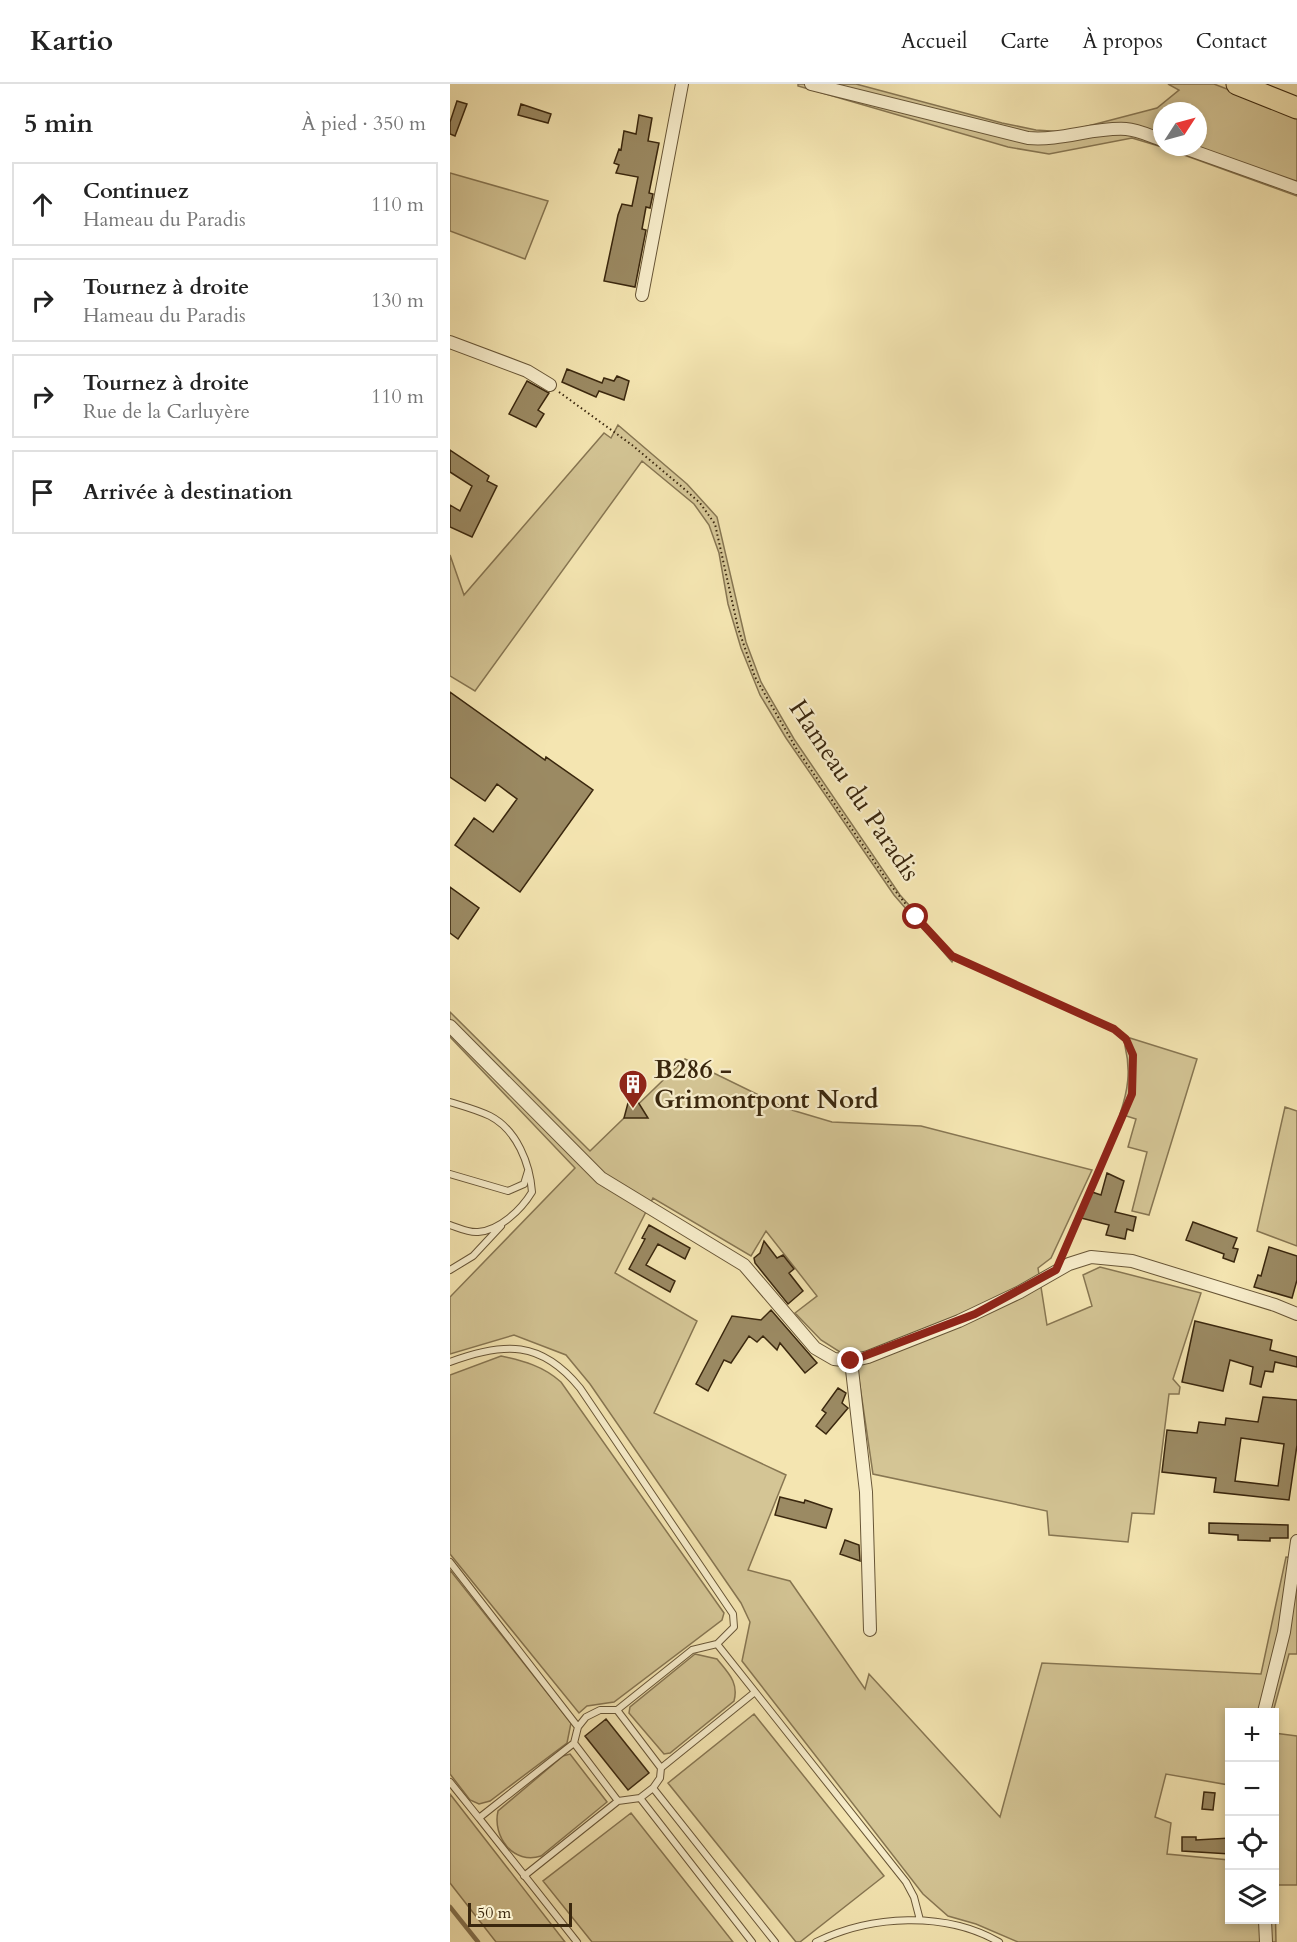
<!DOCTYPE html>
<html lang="fr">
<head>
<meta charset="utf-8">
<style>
  body { margin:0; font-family:Cardo,serif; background:#f2f2f2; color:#222 }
  .controls { position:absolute; right:18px; bottom:18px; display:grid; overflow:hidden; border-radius:0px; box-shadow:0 3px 9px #0003 }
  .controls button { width:54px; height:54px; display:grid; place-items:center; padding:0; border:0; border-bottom:2px solid #e0e0e0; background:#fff; color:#222; font:30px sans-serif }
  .compass { position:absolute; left:703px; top:18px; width:54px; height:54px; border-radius:50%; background:#fff; box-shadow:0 3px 9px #0003; rotate:54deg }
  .scale { position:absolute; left:18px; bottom:15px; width:104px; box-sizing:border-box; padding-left:6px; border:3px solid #3a270e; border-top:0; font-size:16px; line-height:21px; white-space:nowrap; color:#3a270e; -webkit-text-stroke:4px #f8eecc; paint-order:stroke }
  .stop { position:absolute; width:18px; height:18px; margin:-14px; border:4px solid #8f2418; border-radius:50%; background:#fff }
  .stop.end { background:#8f2418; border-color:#fff; box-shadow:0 2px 6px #0008 }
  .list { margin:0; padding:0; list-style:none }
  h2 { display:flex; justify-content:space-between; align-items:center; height:78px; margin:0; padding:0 24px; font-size:26px }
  h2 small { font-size:20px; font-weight:400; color:#767676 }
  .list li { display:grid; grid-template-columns:39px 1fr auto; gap:18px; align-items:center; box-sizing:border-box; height:84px; margin:0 12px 12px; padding:0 12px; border:2px solid #e0e0e0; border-radius:0px }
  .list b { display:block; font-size:22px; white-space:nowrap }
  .list p { margin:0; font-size:20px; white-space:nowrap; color:#767676 }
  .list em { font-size:20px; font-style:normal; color:#767676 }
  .icon { flex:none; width:33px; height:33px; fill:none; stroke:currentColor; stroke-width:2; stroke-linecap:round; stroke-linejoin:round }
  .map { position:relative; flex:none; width:847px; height:1858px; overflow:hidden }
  header { display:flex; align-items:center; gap:36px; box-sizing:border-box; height:84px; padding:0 30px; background:#fff; border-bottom:2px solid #e0e0e0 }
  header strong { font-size:28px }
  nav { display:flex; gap:33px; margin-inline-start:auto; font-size:21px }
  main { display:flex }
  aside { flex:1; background:#fff }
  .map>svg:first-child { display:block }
</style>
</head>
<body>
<header>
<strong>Kartio</strong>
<nav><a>Accueil</a><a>Carte</a><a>À propos</a><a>Contact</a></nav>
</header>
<main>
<aside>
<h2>5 min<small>À pied · 350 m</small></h2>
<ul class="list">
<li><svg class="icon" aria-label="ahead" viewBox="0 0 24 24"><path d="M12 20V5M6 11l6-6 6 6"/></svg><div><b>Continuez</b><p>Hameau du Paradis</p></div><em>110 m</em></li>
<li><svg class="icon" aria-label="right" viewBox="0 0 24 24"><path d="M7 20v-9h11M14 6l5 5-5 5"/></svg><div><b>Tournez à droite</b><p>Hameau du Paradis</p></div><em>130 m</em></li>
<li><svg class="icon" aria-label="right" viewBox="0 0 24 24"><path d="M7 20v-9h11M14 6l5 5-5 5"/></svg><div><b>Tournez à droite</b><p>Rue de la Carluyère</p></div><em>110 m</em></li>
<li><svg class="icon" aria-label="arrive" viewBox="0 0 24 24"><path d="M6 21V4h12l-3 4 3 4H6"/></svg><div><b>Arrivée à destination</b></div></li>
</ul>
</aside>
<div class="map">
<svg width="847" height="1858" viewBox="0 0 847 1858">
  <rect width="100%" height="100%" fill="#f4e5b1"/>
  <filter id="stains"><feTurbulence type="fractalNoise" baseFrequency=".00333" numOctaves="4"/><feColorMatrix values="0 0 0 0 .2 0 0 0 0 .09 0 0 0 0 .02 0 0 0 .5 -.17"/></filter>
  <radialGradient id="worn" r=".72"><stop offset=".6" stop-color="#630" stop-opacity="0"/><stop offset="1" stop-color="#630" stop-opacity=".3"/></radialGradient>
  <path fill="#d4c595" stroke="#877652" stroke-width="1.5" d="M348 0H406L552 39 586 46 615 48 707 24 729 6 718 0H764L847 32V112L712 63H748V27H712V63L682 54 599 70 558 63 348 2Z
    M0 89 98 117 75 175 0 147Z
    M168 341 237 400 267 433 296 558 311 598 344 655 450 811 505 872 502 878 444 811 336 654 310 611 291 564 278 520 269 469 259 441 244 420 192 377 25 607 0 592V471L14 511 154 349 161 354Z
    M0 928 140 1067 235 975 335 1024 382 1038 471 1042 642 1086 601 1174 588 1184 597 1241 642 1222 633 1191 650 1183 751 1209 723 1295 730 1303 729 1310H719L704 1430 682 1429 678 1458 599 1451 597 1427 423 1390 405 1268 393 1270 371 1256 345 1229 367 1212 316 1147 301 1172 203 1114 165 1189 247 1237 204 1329 336 1391 298 1486 340 1497 415 1605 419 1590 550 1733 592 1579 811 1590 836 1473 847 1474V1570H839L823 1628H780L779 1701 716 1690 705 1733 721 1739 717 1770 779 1776 780 1836H824L825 1812 826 1858H568L526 1840 498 1832 473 1810 292 1577 300 1538 291 1519 140 1300 116 1271 64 1251 0 1270V1213L125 1084 0 953Z
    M680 954 747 975 699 1131 682 1127 697 1068 678 1063 686 1035 670 1030C678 1006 681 987 675 962Z
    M835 1023 847 1027V1162L807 1147Z
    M51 1272C74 1277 93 1282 111 1298L274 1529 272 1536 164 1618 137 1622 129 1629 0 1470V1291Z
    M0 1486 121 1639 117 1659 40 1717 29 1720 20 1716 0 1690Z
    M245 1570 267 1575C278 1589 289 1598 284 1617L220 1669 214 1670 179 1629 180 1623Z
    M304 1630 434 1792 350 1858H346L218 1699Z
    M824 1649 847 1652V1801H825Z
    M120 1670 157 1718 91 1772C64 1781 42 1753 48 1727L113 1672Z
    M0 1710 115 1858H46L0 1799Z
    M181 1729 283 1858H142L93 1797Z"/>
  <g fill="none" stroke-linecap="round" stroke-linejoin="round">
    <path stroke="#84724f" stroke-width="4.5" d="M0 1823 28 1858"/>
  </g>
  <path fill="#9b8a63" stroke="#3a270e" stroke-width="1.5" fill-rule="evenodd" d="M7 17 17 20 5 52 0 50V38Z
    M71 20 101 30 98 39 68 31Z
    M189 31 202 34 198 57 209 59 199 109 203 110 200 124 196 123 192 145 196 146 185 203 154 197 168 131 172 120 182 122 188 93 166 89 169 81 164 79 169 65 171 66 174 47 186 50Z
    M117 285 152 299 154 294 164 297 167 292 179 297 174 316 149 307 146 313 112 298Z
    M77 297 99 309 88 326 94 330 86 343 59 330Z
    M0 366 39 392 37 397 47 402 22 453 0 443V421L10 427 22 402 0 388Z
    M0 608 95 676 96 673 143 706 70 808 5 761 24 734 43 748 67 715 47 700 35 717 0 693Z
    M0 803 29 824 8 855 0 849Z
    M188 1018 198 1034H174L178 1019Z
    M657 1089 674 1097 665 1128 686 1133 683 1147 677 1145 675 1155 656 1151 659 1141 631 1134 642 1108 651 1111Z
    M743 1138 787 1154 783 1164 788 1165 784 1178 773 1174 774 1170 736 1156Z
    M199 1141 240 1164 235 1175 208 1160 196 1181 225 1197 220 1208 179 1185 195 1155 192 1154Z
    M314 1157 327 1174 333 1171 344 1185 339 1189 353 1207 338 1220 305 1179 304 1174 310 1169Z
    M819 1163 847 1172V1196L842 1214 804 1203 808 1191 811 1192Z
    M321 1226 367 1279 355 1289 330 1259 327 1266 313 1252 307 1258 299 1252 281 1279 274 1276 258 1307 246 1300 282 1232 311 1236Z
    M745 1237 822 1256 820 1266 847 1273V1283L825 1278 823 1288 815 1287 811 1303 800 1300 803 1283 780 1276 773 1307 732 1298Z
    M388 1304 396 1309 392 1319 398 1324 376 1350 366 1342 376 1329 372 1326Z
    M813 1313 847 1316V1361L839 1416 764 1408 766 1394 712 1388 717 1346 747 1349 749 1338 775 1341 776 1334 808 1338ZM791 1354 834 1360 828 1402 785 1397Z
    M330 1413 354 1419 355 1416 382 1425 376 1444 325 1431Z
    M759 1439 838 1441V1454H820V1457L788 1456V1451L759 1449Z
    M395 1456 409 1461 410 1477 390 1470Z
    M156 1635 199 1689 178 1706 135 1652Z
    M754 1708 765 1709 763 1726 752 1725Z
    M732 1753H746V1756L780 1754V1770L732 1767Z"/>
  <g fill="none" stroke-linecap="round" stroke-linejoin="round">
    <g stroke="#685637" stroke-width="8">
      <path id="service" d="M0 1018C13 1022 28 1026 40 1032 67 1046 80 1080 82 1108 71 1126 50 1146 28 1148 19 1149 9 1144 0 1141
        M0 1090 58 1107 74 1100 78 1087
        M0 1186 23 1172 51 1142
        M0 1278C54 1258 91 1256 130 1304L283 1530 284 1543 267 1560 242 1566 167 1626H150L136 1633 128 1643 124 1659 29 1734 127 1858
        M0 1478 128 1643
        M267 1560 456 1798 464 1813 470 1836
        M305 1608 211 1684 210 1694 203 1704 325 1858
        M167 1626 211 1684
        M124 1659 168 1717
        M0 1698 29 1734
        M190 1714 302 1858
        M74 1792 168 1717 190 1714 203 1704
        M366 1858C421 1831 495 1827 549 1858"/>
    </g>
    <g stroke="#685637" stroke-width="14">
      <path id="minor" d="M361 0 578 54C612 57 643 43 676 45 689 46 700 52 712 56
        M732 63 847 104
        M192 211 232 0
        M0 258 77 287 100 301
        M0 942 151 1094 294 1181 365 1264 384 1275 401 1277 418 1273 509 1237 570 1208 619 1180 641 1173 682 1177 825 1221 847 1230
        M401 1277 416 1408 420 1546
        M814 1628 834 1548 847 1457
        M815 1836 816 1858"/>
    </g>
    <g stroke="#3a270e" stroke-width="23">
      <path id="trunk" d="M787 0 847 24"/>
    </g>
    <path stroke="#3a270e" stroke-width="2" stroke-dasharray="1.5 3" stroke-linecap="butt" d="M109 308 182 361 232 403 250 419 265 440 288 544 305 593 346 664 439 799 466 833 502 872 664 944C711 985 663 1056 642 1100 632 1122 623 1145 614 1168"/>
    <use href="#service" stroke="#f8eecc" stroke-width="6"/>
    <use href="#minor" stroke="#f8eecc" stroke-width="12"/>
    <use href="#trunk" stroke="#f4e5b1" stroke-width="21"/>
  </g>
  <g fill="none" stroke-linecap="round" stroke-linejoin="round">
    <path stroke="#8f2418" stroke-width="8" d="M401 1277 525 1230 606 1186 682 1010 683 971 676 955 664 945 502 872 466 833"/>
  </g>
  <defs>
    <g id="building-pin" transform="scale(1.5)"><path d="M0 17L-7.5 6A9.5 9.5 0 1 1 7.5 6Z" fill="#8f2418" stroke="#f8eecc"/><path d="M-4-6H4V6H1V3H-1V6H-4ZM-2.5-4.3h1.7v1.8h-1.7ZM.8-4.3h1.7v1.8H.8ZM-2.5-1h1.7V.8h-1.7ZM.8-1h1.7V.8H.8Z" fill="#fff"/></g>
  </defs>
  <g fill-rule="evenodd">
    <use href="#building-pin" x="183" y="1000"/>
  </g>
  <g text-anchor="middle" stroke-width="4.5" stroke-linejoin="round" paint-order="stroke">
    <g font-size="26" fill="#3a270e" stroke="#f8eecc">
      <text transform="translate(405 706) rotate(56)" y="9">Hameau du Paradis</text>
    </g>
    <g font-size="26" font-weight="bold" fill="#3a270e" stroke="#f8eecc" text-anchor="start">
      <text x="204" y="994">B286 -<tspan x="204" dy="30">Grimontpont Nord</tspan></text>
    </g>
  </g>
  <rect width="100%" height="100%" filter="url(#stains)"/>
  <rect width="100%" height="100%" fill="url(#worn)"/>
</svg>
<div class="controls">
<button>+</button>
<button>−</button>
<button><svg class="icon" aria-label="locate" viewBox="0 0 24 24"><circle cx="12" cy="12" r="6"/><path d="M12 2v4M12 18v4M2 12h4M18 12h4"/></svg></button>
<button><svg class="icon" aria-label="layers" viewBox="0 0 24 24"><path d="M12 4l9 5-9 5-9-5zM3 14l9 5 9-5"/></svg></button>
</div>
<svg class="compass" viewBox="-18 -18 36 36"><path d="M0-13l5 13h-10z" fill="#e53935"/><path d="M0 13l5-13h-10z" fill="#767676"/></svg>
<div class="scale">50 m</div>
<div class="stop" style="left:466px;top:833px"></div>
<div class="stop end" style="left:401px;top:1277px"></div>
</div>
</main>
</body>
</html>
